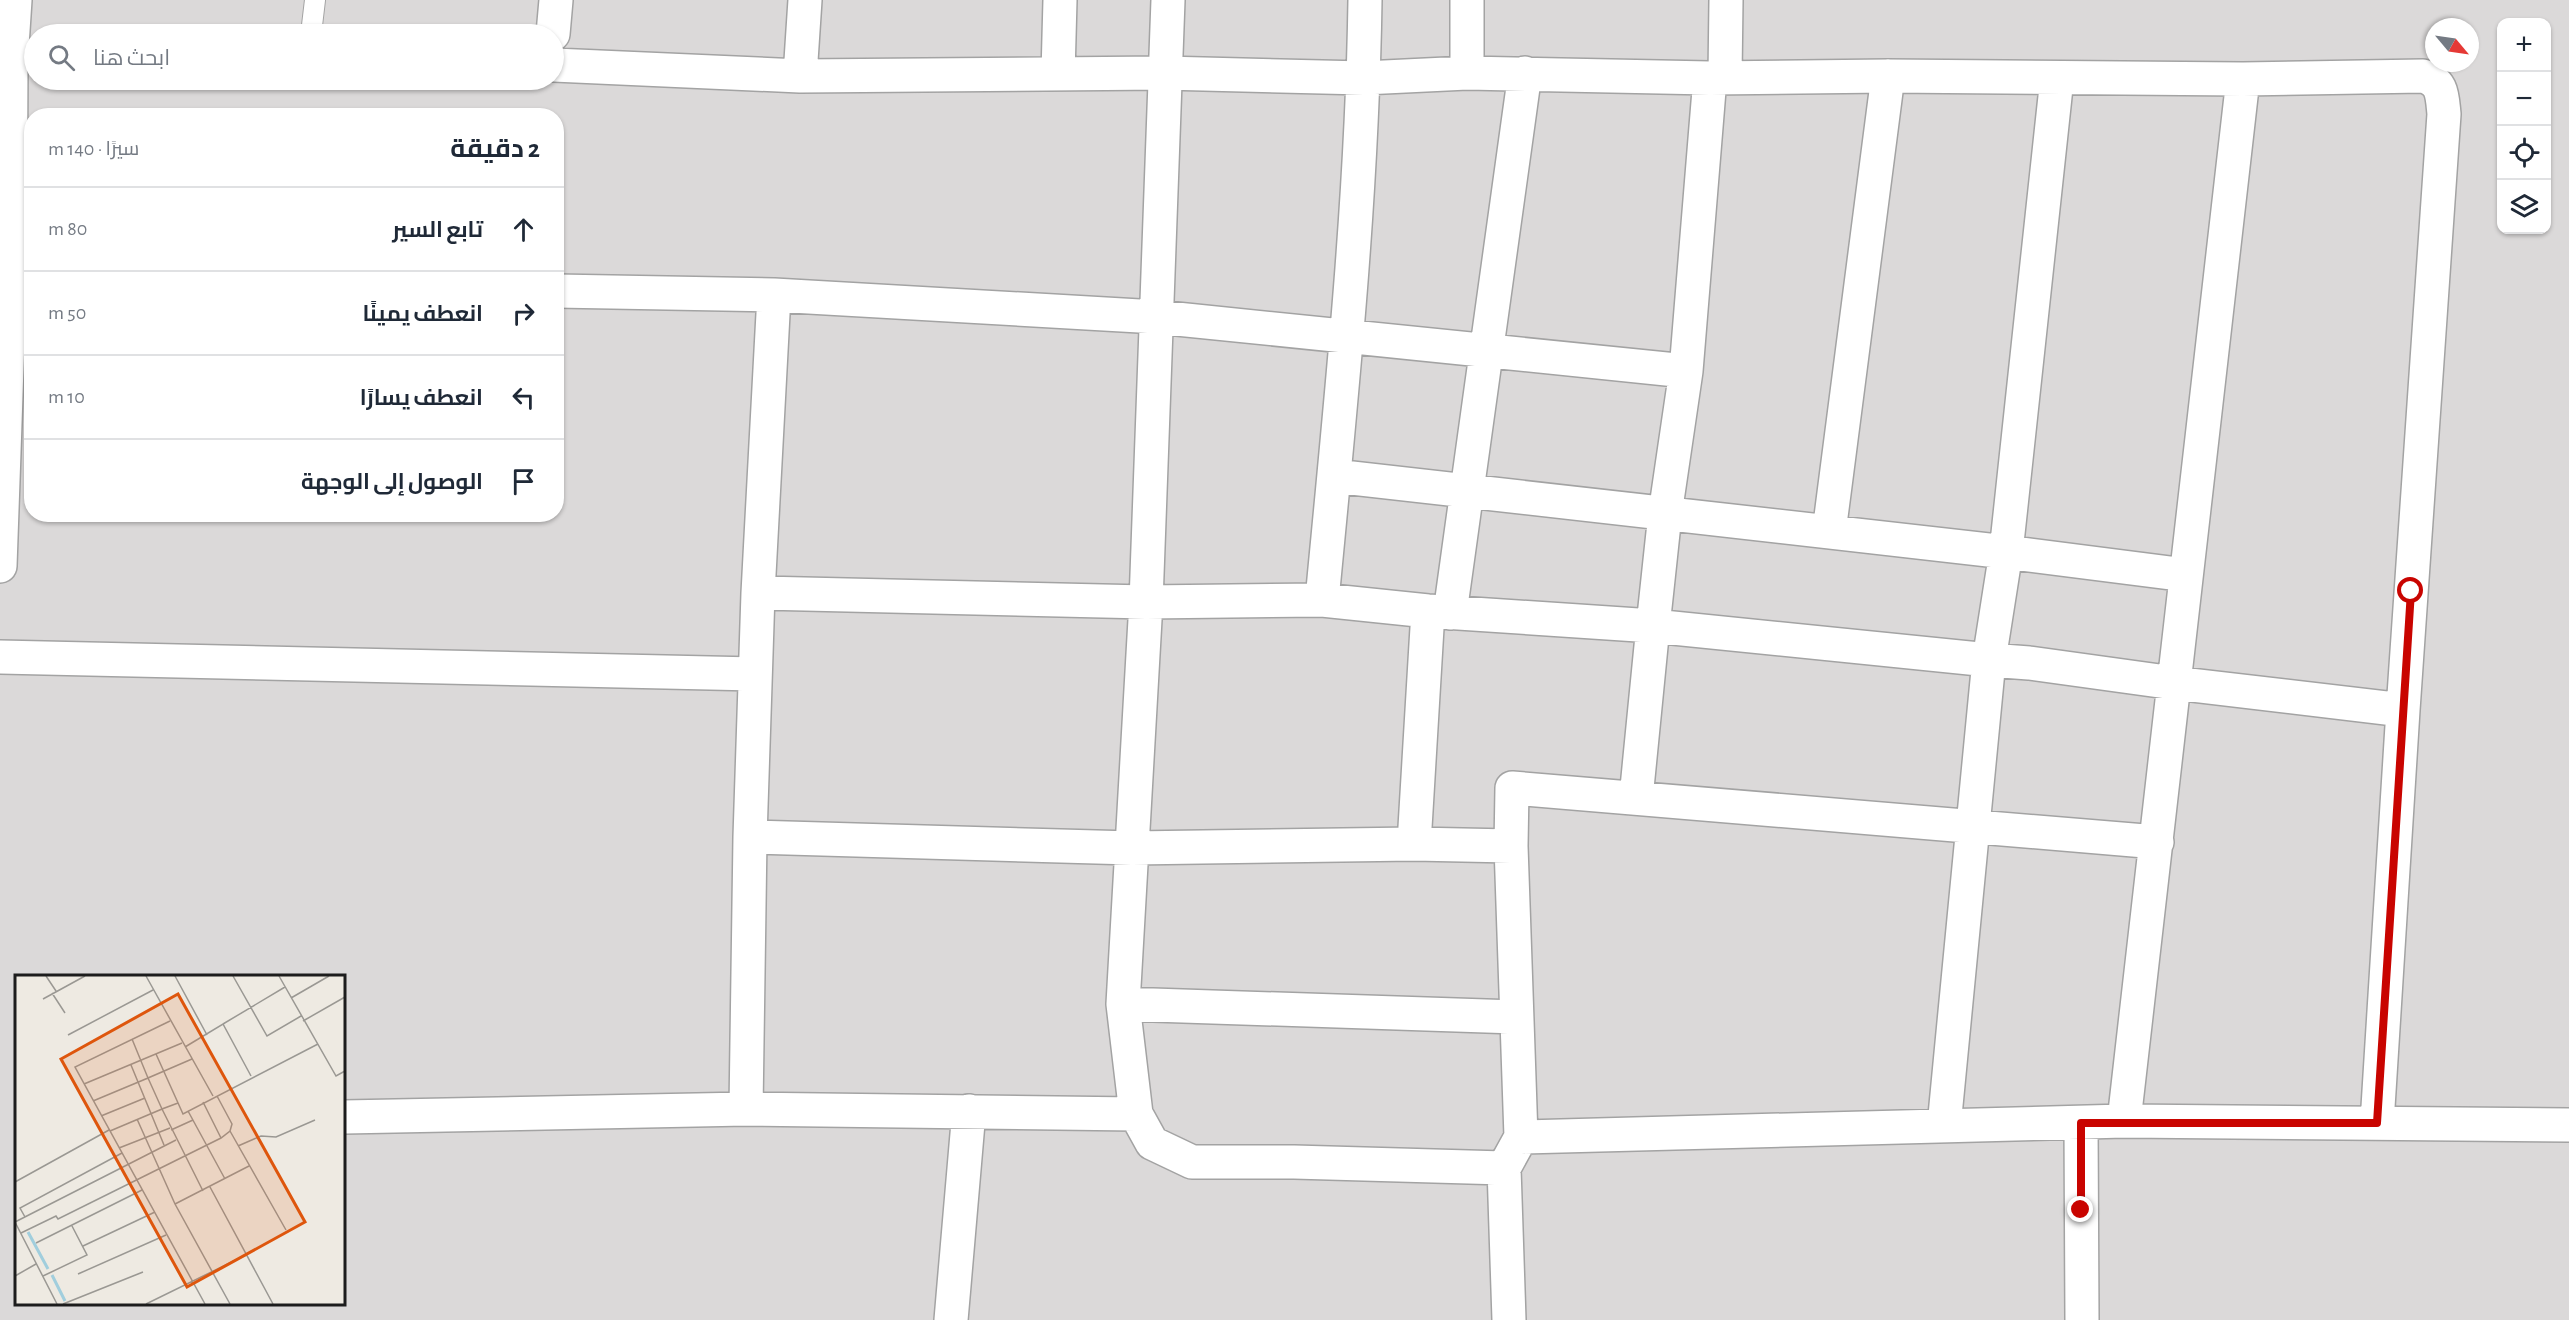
<!DOCTYPE html>
<html lang="ar">
<head>
<meta charset="utf-8">
<style>
  body { margin:0; font-family:"Alegreya Sans",Cairo,sans-serif; background:#f2f2f3; color:#1f2937; direction:rtl }
  .controls { position:absolute; right:18px; top:18px; display:grid; overflow:hidden; border-radius:12px; box-shadow:0 2px 4px #0004 }
  .controls button { width:54px; height:54px; display:grid; place-items:center; padding:0; border:0; border-bottom:2px solid #e0e1e3; background:#fff; color:#1f2937; font:30px sans-serif }
  .compass { position:absolute; left:2425px; top:18px; width:54px; height:54px; border-radius:50%; background:#fff; box-shadow:0 2px 4px #0004; rotate:119deg }
  .stop { position:absolute; width:18px; height:18px; margin:-14px; border:4px solid #c90400; border-radius:50%; background:#fff }
  .stop.end { background:#c90400; border-color:#fff; box-shadow:0 2px 6px #0008 }
  .list { margin:0; padding:0; list-style:none }
  h2 { display:flex; justify-content:space-between; align-items:center; height:78px; margin:0; padding:0 24px; font-size:26px }
  h2 small { font-size:20px; font-weight:400; color:#747a83 }
  .list li { display:grid; grid-template-columns:39px 1fr auto; gap:18px; align-items:center; box-sizing:border-box; height:84px; padding:0 24px; border-top:2px solid #e0e1e3 }
  .list b { display:block; font-size:22px; white-space:nowrap }
  .list em { font-size:20px; font-style:normal; color:#747a83 }
  .icon { flex:none; width:33px; height:33px; fill:none; stroke:currentColor; stroke-width:2; stroke-linecap:round; stroke-linejoin:round }
  .map { position:relative; flex:none; width:2569px; height:1320px; overflow:hidden; direction:ltr }
  .search { position:absolute; background:#fff; box-shadow:0 2px 4px #0004; left:24px; top:24px; width:540px; height:66px; display:flex; align-items:center; gap:15px; box-sizing:border-box; padding:0 21px; border-radius:33px; color:#747a83; font-size:22px }
  .panel { position:absolute; background:#fff; box-shadow:0 2px 4px #0004; left:24px; top:108px; width:540px; height:414px; border-radius:24px; direction:rtl }
  .map>svg:first-child { display:block }
</style>
</head>
<body>
<div class="map">
<svg width="2569" height="1320" viewBox="0 0 2569 1320">
  <rect width="100%" height="100%" fill="#eeeae2"/>
  <path fill="#dbd9d9" fill-rule="evenodd" d="M0 0H2569V1320H0ZM2502 22H2546V230H2502ZM2434 27H2470V63H2434ZM34 34H554V80H34ZM32 116H556V514H32ZM16 976H344V1304H16Z"/>
  <g fill="none" stroke-linecap="round" stroke-linejoin="round">
    <g stroke="#a3a3a3" stroke-width="22">
      <path id="lane" d="M311 34 315 0"/>
    </g>
    <g stroke="#a3a3a3" stroke-width="36">
      <path id="street" d="M1168 0 1146 602 1123 1004 1136 1114 1152 1143 1192 1162H1294L1504 1168
        M553 34 556 0
        M554 65 800 76 1164 73 1364 78 1467 73 1710 78 1888 76 2243 79 2423 76C2443 82 2442 95 2444 114L2403 710 2377 1123
        M1467 73V0
        M1058 74 1060 0
        M800 76 805 0
        M1725 76 1726 0
        M1710 78 1686 371 1665 514 1653 626 1989 660 1944 1126
        M2057 78 2006 552 1989 660 2029 663 2174 683 2403 710
        M556 291 774 295 1157 317 1686 371
        M1334 476 2006 552 2186 575
        M1829 532 1888 76
        M0 566 10 281 11 61 15 0
        M758 593 1146 602 1322 600 1428 611 1653 626 1636 798
        M1322 600C1341 400 1362 201 1365 0
        M1450 613 1525 73
        M0 657 755 674
        M750 837 1132 848 1414 844 1511 846
        M1414 844 1428 611
        M1123 1004 1516 1017
        M746 1109 750 837 758 593 774 295
        M344 1117 746 1109 1136 1114
        M2124 1121 2243 79
        M2081 1123 2082 1320
        M1521 1137 2124 1121 2569 1125
        M951 1320 969 1111
        M1509 1320 1504 1168 1521 1137 1511 846 1512 788 2157 842"/>
    </g>
    <use href="#lane" stroke="#fff" stroke-width="20"/>
    <use href="#street" stroke="#fff" stroke-width="33"/>
  </g>
  <g fill="none" stroke-linecap="round" stroke-linejoin="round">
    <path stroke="#c90400" stroke-width="8" d="M2081 1210V1123H2377L2411 591"/>
  </g>
  <g transform="translate(15 975)">
    <rect width="330" height="330" fill="#eeeae2"/>
    <path fill="none" stroke="#a1cedd" stroke-width="3" d="M13 257 33 294M37 300 50 326"/>
    <path fill="none" stroke="#9a9893" stroke-width="1.5" d="M31 1 41 16M131 1 198 121M160 1 192 60M218 1 252 61 286 41M264 1 321 101 330 96M37 18 50 38M276 23 314 1M28 24 70 1M155 46 60 92 190 329M288 46 330 22M208 49 270 12M53 60 138 15M170 72 208 49 236 101M141 79 168 139 303 69M116 90 149 170M69 109 167 68M78 126 133 103 117 64M188 127 206 163M163 128 147 134 188 216M173 136 210 204M86 141 130 123M122 144 160 229 215 329M156 155 178 145M95 156 147 134 133 103 177 84M215 156 271 255M223 171 246 161 261 162 300 145M104 173 155 153M0 207 94 155M195 212 258 329M160 229 234 191M10 242 5 233 107 178M0 247 161 165M0 247 42 329M6 258 41 241 43 244 206 163 215 156 217 149 202 121M21 268 127 215M68 271 140 237M63 299 151 260M0 301 21 289M28 301 72 280 57 251M48 329 128 297M131 329 231 280"/>
    <path fill="#de560d" fill-opacity="0.15" stroke="#de560d" stroke-width="3" d="M163 19 290 247 172 312 46 84Z"/>
    <rect width="330" height="330" fill="none" stroke="#1c1c1c" stroke-width="3"/>
  </g>
</svg>
<div class="controls">
<button>+</button>
<button>−</button>
<button><svg class="icon" aria-label="locate" viewBox="0 0 24 24"><circle cx="12" cy="12" r="6"/><path d="M12 2v4M12 18v4M2 12h4M18 12h4"/></svg></button>
<button><svg class="icon" aria-label="layers" viewBox="0 0 24 24"><path d="M12 4l9 5-9 5-9-5zM3 14l9 5 9-5"/></svg></button>
</div>
<svg class="compass" viewBox="-18 -18 36 36"><path d="M0-13l5 13h-10z" fill="#e53935"/><path d="M0 13l5-13h-10z" fill="#747a83"/></svg>
<div class="stop" style="left:2411px;top:591px"></div>
<div class="stop end" style="left:2081px;top:1210px"></div>
<div class="search"><svg class="icon" aria-label="search" viewBox="0 0 24 24"><circle cx="10" cy="10" r="6"/><path d="M15 15l6 6"/></svg>ابحث هنا</div>
<section class="panel">
<h2>2 دقيقة<small>سيرًا · 140 m</small></h2>
<ul class="list">
<li><svg class="icon" aria-label="ahead" viewBox="0 0 24 24"><path d="M12 20V5M6 11l6-6 6 6"/></svg><div><b>تابع السير</b></div><em>80 m</em></li>
<li><svg class="icon" aria-label="right" viewBox="0 0 24 24"><path d="M7 20v-9h11M14 6l5 5-5 5"/></svg><div><b>انعطف يمينًا</b></div><em>50 m</em></li>
<li><svg class="icon" aria-label="left" viewBox="0 0 24 24"><path d="M17 20v-9H6M10 6l-5 5 5 5"/></svg><div><b>انعطف يسارًا</b></div><em>10 m</em></li>
<li><svg class="icon" aria-label="arrive" viewBox="0 0 24 24"><path d="M6 21V4h12l-3 4 3 4H6"/></svg><div><b>الوصول إلى الوجهة</b></div></li>
</ul>
</section>
</div>
</body>
</html>
